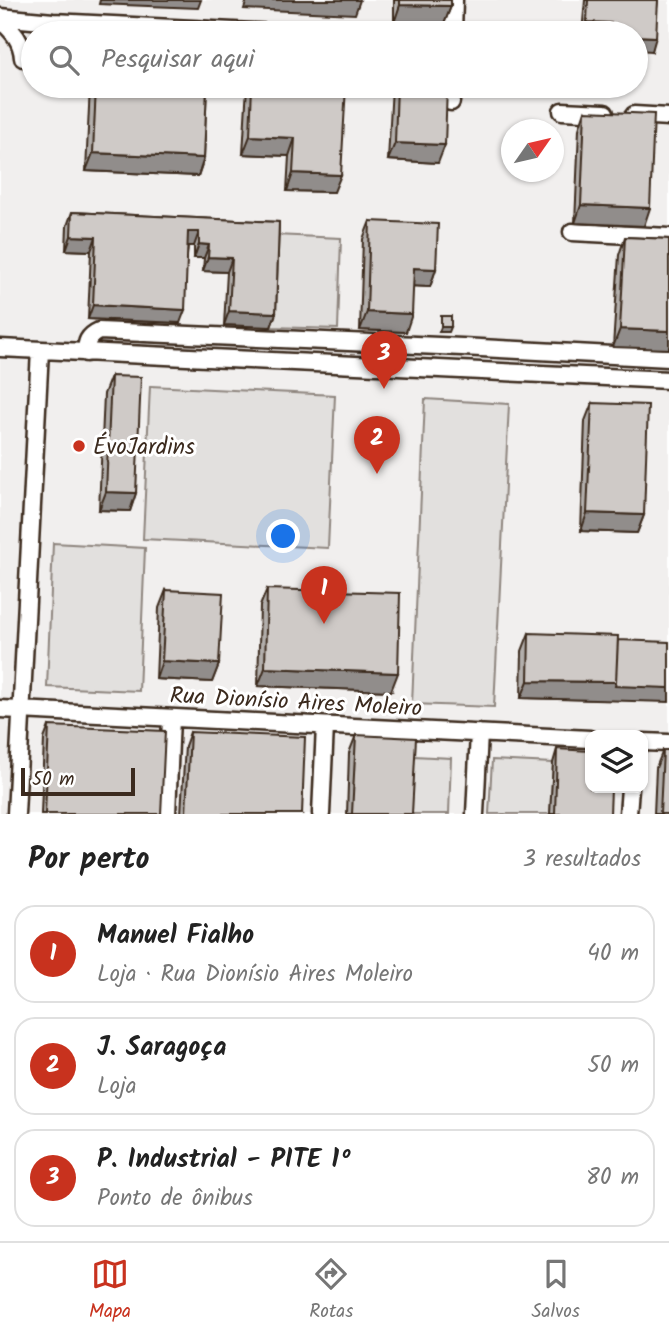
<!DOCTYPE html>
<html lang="pt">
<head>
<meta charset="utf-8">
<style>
  body { margin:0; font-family:Kalam,sans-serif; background:#f6f6f6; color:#222 }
  .controls { position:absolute; right:21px; bottom:21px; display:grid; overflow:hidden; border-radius:14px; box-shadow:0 2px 5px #0004 }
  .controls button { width:63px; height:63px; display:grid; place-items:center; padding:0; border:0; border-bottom:2px solid #e0e0e0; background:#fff; color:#222; font:35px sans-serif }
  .compass { position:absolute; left:501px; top:119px; width:63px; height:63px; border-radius:50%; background:#fff; box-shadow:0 2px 5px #0004; rotate:56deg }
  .scale { position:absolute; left:21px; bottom:18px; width:114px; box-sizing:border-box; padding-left:7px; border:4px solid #3b2a1e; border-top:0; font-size:19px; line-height:24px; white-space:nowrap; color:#3b2a1e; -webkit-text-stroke:5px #fff; paint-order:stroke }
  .you { position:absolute; left:284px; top:537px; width:24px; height:24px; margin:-18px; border:5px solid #fff; border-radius:50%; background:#1a73e8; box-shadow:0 0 0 10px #1a73e833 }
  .badge { display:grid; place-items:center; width:46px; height:46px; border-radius:50%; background:#c8321e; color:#fff; font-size:23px; font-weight:700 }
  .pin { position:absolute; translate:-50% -58px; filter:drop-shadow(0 2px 4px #0008) }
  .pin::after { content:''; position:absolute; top:37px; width:24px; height:21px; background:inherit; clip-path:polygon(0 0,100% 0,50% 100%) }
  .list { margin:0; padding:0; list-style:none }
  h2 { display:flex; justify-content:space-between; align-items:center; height:91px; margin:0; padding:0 28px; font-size:30px }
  h2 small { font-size:23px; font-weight:400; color:#767676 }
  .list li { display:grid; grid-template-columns:46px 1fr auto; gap:21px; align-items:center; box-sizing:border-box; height:98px; margin:0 14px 14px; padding:0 14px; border:2px solid #e0e0e0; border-radius:21px }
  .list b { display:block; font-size:26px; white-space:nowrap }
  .list p { margin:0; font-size:23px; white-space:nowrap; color:#767676 }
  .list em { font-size:23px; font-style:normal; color:#767676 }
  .icon { flex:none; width:38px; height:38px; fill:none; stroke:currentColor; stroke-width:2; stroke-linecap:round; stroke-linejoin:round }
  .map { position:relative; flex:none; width:669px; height:814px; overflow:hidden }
  .search { position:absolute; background:#fff; box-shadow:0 2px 5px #0004; left:21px; right:21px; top:21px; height:77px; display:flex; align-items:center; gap:18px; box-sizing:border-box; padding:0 24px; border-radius:38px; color:#767676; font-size:26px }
  .sheet { height:427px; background:#fff }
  nav { display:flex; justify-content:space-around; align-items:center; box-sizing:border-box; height:98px; border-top:2px solid #e0e0e0; background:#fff; font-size:19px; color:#767676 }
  nav a { display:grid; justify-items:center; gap:4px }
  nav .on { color:#c8321e }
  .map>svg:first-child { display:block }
</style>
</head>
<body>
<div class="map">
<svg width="669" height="814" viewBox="0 0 669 814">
  <rect width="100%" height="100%" fill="#fff"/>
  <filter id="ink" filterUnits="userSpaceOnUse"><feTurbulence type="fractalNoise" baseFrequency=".0143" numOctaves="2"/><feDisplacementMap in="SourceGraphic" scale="14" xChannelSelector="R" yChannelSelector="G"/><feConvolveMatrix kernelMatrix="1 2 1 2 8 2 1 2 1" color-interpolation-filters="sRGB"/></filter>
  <g filter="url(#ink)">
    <path fill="#f1efee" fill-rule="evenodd" d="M0 0H669V814H0ZM33 33H636V86H33ZM512 130H554V172H512ZM590 735H643V788H590Z"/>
    <path fill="#e2e0de" stroke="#8e857e" stroke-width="2" d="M274 235 341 238 338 329 271 327Z
      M150 386 335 395 328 548 143 539Z
      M425 399 509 404 494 707 412 704Z
      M53 543 145 548 139 691 47 687Z
      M414 756 451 758 449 814H411Z
      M492 760 553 763 550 814H489Z"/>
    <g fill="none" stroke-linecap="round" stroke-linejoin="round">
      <g stroke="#3b2a1e" stroke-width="21">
        <path id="minor" d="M0 17 53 22 276 33
          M0 19C12 31 22 40 23 58
          M453 33 454 0
          M451 102V86
          M562 111 605 113
          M634 115 669 117
          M572 232 669 237
          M0 348 669 380
          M86 353C86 342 88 336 99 331L462 347 669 358
          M0 709 590 739
          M643 742 669 743
          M16 814 40 350
          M167 814 171 718
          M321 814 325 726
          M475 814 479 733
          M628 814 630 788"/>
      </g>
      <use href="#minor" stroke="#fff" stroke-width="16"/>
    </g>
    <path fill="#b2aeab" stroke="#3b2a1e" stroke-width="2" d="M394 0H451V6L444 24 394 23Z
      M585 0H658L652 51 636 33H582Z
      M90 86H207L204 158 198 176 86 171Z
      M247 86H346L334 192 287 191 289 156 243 154Z
      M392 86H447L438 163 388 160Z
      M585 111 644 226 575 223 579 129Z
      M72 212 279 222 276 313 271 327 224 325 227 272 203 271 204 258H194V246H188L180 323 88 319 91 251 66 250 67 226Z
      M370 221 436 269 430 287 413 286 406 332 360 330 363 239Z
      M625 237 669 239 613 347 619 255Z
      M111 376 136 493 130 511 99 510 104 394Z
      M592 403 644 515 637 533 581 531 585 421Z
      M267 589 391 691 258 686 260 606Z
      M166 590 219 664 212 682 156 679 159 608Z
      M529 633 610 700 521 698 522 651Z
      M49 726 161 814H41L44 739Z
      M190 732 302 814H181L185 746Z
      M356 735 412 814H347L349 753Z
      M557 749 610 814H550L553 763Z
      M663 750 669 814H654L656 768Z"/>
    <path fill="#918d8b" stroke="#3b2a1e" stroke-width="2" d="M100 0H201L198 8 99 4Z
      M247 0H360L355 14 244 9Z
      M400 5 451 6 444 24 394 23Z
      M587 22 611 23 607 33H583Z
      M636 36 656 37 652 51 636 50Z
      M250 136 295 138 289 156 243 154Z
      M395 143 445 145 438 163 388 160Z
      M93 153 204 158 198 176 86 171Z
      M293 173 341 175 334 192 287 191Z
      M581 205 650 208 644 226 575 223Z
      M188 232H199L194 246H183Z
      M71 236 96 237 91 251 66 250Z
      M199 244 209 245 204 258H194Z
      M208 257 232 258 227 272 203 271Z
      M414 268 436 269 430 287 408 286Z
      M93 305 185 310 180 323 88 319Z
      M229 311 276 313 271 327 224 325Z
      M367 312 412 314 406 332 360 330Z
      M441 327H451L449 332H439Z
      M620 329 669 331V349L613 347Z
      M106 492 136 493 130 511 99 510Z
      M587 513 644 515 637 533 581 531Z
      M162 661 219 664 212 682 156 679Z
      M265 668 398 673 391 691 258 686Z
      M528 681 616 682 669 688V702L521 698Z"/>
    <path fill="#cfcac7" stroke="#3b2a1e" stroke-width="2" d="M400 0H451V6L400 5Z
      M588 0H658L656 37 636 36V33H610L611 23 587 22Z
      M99 28 210 33H98Z
      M96 86H207L204 158 93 153Z
      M252 86H346L341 175 293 173 295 138 250 136Z
      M397 86H447L445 145 395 143Z
      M585 111 654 114 650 208 581 205Z
      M72 212 279 222 276 313 229 311 232 258 208 257 209 245 199 244V232H188L185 310 93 305 96 237 71 236Z
      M370 221 438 224 436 269 414 268 412 314 367 312Z
      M625 237 669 239V331L620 329Z
      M441 316H451V327H441Z
      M111 376 141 377 136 493 106 492Z
      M592 403 648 405 644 515 587 513Z
      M267 589 400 593 398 673 265 668Z
      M166 590 223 593 219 664 162 661Z
      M529 633 618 636 616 682 528 681Z
      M618 640 669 642V688L615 686 616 682Z
      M49 726 165 731 161 814H45Z
      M190 732 305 737 302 814H186Z
      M356 735 416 738 412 814H352Z
      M557 749 590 751V788H611L610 814H555Z
      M663 750H669V814H660Z"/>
  </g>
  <circle fill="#c8321e" stroke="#fff" stroke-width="2.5" cx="79" cy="446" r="7"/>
  <g text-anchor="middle" stroke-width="6" stroke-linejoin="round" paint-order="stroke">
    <g font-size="23" fill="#3b2a1e" stroke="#fff" text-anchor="start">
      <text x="93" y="454">ÉvoJardins</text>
    </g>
    <g font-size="23" fill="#3b2a1e" stroke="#fff">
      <text transform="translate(296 701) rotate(3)" y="8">Rua Dionísio Aires Moleiro</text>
    </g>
  </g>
</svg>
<div class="controls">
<button><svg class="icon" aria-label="layers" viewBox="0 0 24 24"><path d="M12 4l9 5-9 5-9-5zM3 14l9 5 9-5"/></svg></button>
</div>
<svg class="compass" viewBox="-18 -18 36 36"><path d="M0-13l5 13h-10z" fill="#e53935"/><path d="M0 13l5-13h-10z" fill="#767676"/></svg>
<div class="scale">50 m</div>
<div class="you"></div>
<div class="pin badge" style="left:324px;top:624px">1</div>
<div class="pin badge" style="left:377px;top:474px">2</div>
<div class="pin badge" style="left:384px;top:389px">3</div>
<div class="search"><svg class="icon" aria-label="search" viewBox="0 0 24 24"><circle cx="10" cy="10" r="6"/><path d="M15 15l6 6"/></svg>Pesquisar aqui</div>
</div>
<section class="sheet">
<h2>Por perto<small>3 resultados</small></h2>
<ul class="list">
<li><span class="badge">1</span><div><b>Manuel Fialho</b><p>Loja · Rua Dionísio Aires Moleiro</p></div><em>40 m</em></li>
<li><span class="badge">2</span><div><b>J. Saragoça</b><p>Loja</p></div><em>50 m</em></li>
<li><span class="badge">3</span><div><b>P. Industrial - PITE 1º</b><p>Ponto de ônibus</p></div><em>80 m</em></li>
</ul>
</section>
<nav>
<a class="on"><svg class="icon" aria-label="map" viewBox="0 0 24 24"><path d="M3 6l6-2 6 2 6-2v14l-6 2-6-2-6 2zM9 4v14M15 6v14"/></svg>Mapa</a>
<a><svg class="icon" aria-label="directions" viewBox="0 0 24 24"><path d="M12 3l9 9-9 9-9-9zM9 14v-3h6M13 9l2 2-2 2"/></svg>Rotas</a>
<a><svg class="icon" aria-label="saved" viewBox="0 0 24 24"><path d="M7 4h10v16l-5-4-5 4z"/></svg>Salvos</a>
</nav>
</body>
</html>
